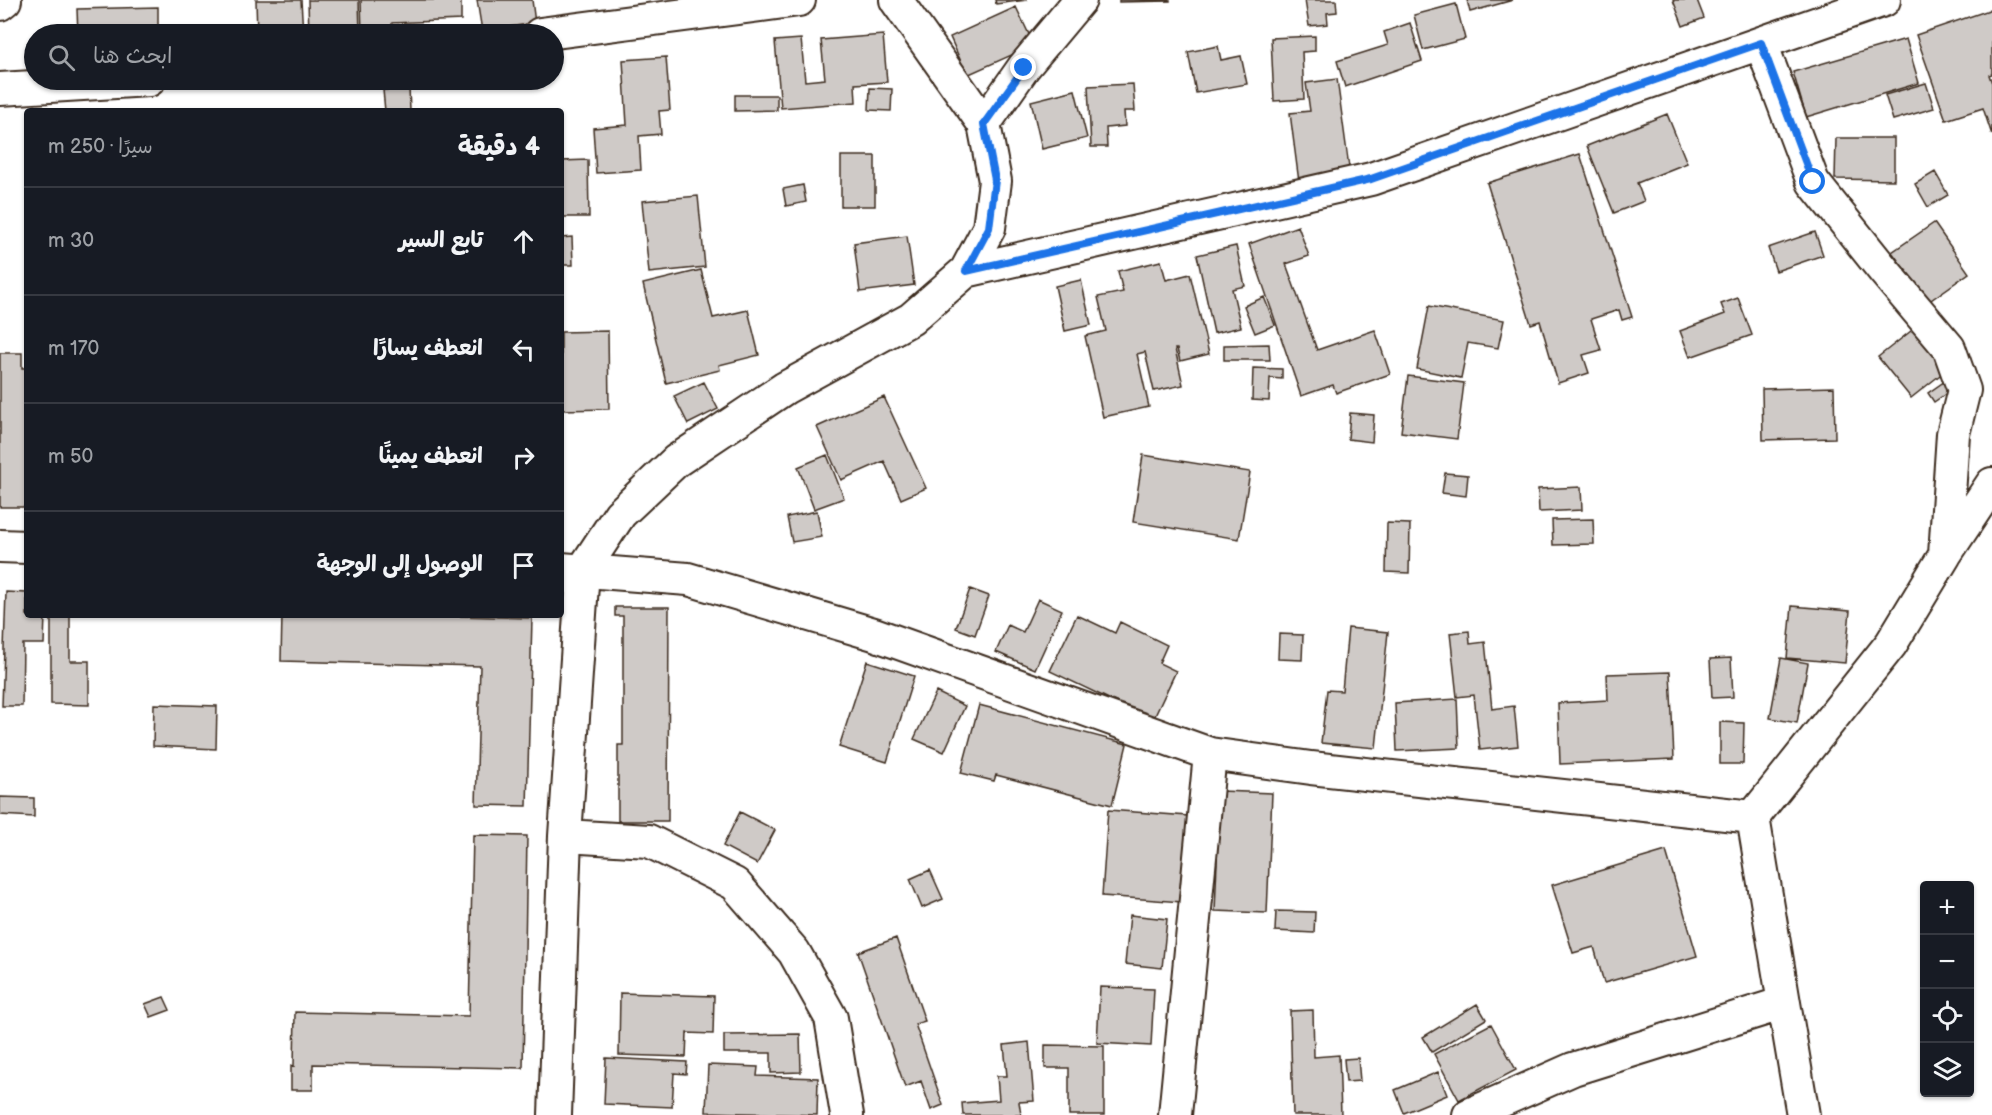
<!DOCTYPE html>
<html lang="ar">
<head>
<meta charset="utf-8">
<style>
  body { margin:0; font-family:"Balsamiq Sans","Playpen Sans Arabic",sans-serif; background:#20242c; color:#f1f3f6; direction:rtl }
  .controls { position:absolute; right:18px; bottom:18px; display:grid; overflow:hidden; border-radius:6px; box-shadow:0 2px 4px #0004 }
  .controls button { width:54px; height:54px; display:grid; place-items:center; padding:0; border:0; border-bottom:2px solid #363941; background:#171b24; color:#f1f3f6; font:30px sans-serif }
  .stop { position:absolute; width:18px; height:18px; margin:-14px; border:4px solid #1a73e8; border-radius:50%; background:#fff }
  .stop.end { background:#1a73e8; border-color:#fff; box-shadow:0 2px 6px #0008 }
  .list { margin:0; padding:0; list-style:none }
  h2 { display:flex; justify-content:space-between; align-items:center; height:78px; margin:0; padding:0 24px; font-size:26px }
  h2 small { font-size:20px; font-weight:400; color:#9ea1a6 }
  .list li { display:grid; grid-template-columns:39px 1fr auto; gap:18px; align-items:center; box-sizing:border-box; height:108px; padding:0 24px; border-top:2px solid #363941 }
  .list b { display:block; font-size:22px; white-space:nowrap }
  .list em { font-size:20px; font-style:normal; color:#9ea1a6 }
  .icon { flex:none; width:33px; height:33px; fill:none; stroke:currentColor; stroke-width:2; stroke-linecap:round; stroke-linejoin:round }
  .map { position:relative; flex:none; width:1992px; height:1115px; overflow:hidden; direction:ltr }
  .search { position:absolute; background:#171b24; box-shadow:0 2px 4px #0004; left:24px; top:24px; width:540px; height:66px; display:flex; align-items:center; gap:15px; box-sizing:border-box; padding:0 21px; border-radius:33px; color:#9ea1a6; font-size:22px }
  .panel { position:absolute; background:#171b24; box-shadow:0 2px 4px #0004; left:24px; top:108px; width:540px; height:510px; border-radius:6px; direction:rtl }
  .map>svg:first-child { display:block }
</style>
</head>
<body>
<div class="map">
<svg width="1992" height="1115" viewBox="0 0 1992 1115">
  <rect width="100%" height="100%" fill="#fff"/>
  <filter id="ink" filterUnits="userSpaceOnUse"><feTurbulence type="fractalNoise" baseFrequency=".0167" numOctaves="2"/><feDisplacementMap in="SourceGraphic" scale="12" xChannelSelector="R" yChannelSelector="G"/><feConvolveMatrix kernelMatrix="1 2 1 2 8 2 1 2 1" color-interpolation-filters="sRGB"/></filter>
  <g filter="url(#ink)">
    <path fill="#cfcac7" stroke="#3b2a1e" stroke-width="1.5" d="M256 0H301L303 34H257Z
      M308 0H359L360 34H309Z
      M361 0H461V20L392 23 393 34H362Z
      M477 0H532L535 23 482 31Z
      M995 0H1027L996 4Z
      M1119 0H1170V1L1119 2Z
      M1305 0H1336L1337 12 1327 13 1328 24 1309 26Z
      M1467 0H1513L1470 12Z
      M1673 0H1697L1704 18 1683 26Z
      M1456 4 1465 39 1423 50 1414 15Z
      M158 7V34H78L77 9Z
      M1016 7 1034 45 967 75 950 37Z
      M1992 9V74L1989 75 1992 83V135L1983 108 1946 120 1916 35Z
      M1410 23 1422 61 1345 87 1337 61 1388 45 1384 32Z
      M883 35 887 82 855 84 856 102 781 108 775 41 801 39 805 81 825 79 821 40Z
      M1315 36V51L1302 52 1304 99 1274 101 1271 38Z
      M1906 39 1919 83 1806 117 1793 72Z
      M1218 46 1221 60 1241 56 1247 84 1196 93 1188 52Z
      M666 57 670 110 659 111 661 134 639 136 641 170 596 173 593 128 627 125 623 60Z
      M1337 79 1350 175 1299 182 1290 113 1310 111 1306 83Z
      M1926 83 1934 108 1893 120 1885 95Z
      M1133 84 1135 111H1124L1125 126 1106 128 1107 147H1091L1088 86Z
      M409 88 410 111H385L383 90Z
      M870 88 892 89 891 111 869 110Z
      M1075 90 1087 138 1042 149 1031 101Z
      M735 95H777V110L735 111Z
      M1667 114 1687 163 1637 183 1644 201 1614 213 1587 146Z
      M1836 138H1894V180L1835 179Z
      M1580 154 1632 317 1622 320 1619 310 1591 319 1601 350 1583 355 1589 373 1558 383 1540 321 1531 324 1487 183Z
      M841 156H875V206H841Z
      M588 160 589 217H561V161Z
      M1935 172 1948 195 1928 207 1915 184Z
      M803 185 806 202 786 206 783 189Z
      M698 196 705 267 649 273 642 201Z
      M1934 223 1969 273 1928 302 1892 252Z
      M1298 226 1309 256 1286 264 1317 350 1375 330 1390 374 1336 393 1333 385 1301 396 1249 244Z
      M1815 232 1823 255 1776 271 1768 248Z
      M907 236 914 285 860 292 854 243Z
      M572 237 573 265H561V238Z
      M1236 246 1245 286 1232 289 1241 327 1214 333 1197 255Z
      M1161 261 1166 280 1190 274 1209 354 1180 361 1177 349H1175L1183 385 1154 391 1145 352 1137 354 1149 407 1103 417 1085 336 1106 331 1098 297 1123 292 1118 271Z
      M701 270 713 318 748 310 759 355 719 365 720 370 666 383 643 284Z
      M1081 280 1091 325 1065 331 1055 286Z
      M1264 297 1275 325 1255 333 1244 306Z
      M1738 298 1752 335 1690 357 1680 331 1725 314 1721 304Z
      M1429 306 1504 320 1498 348 1468 343 1461 378 1417 369Z
      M1916 327 1949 368 1911 398 1878 357Z
      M608 331 609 409 561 410V332Z
      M1269 344 1270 360H1224V345Z
      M0 353H22V368H27V507H0Z
      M1253 368 1282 369V379L1270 378 1269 401 1252 400Z
      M1408 376 1464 383 1457 439 1401 432Z
      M1948 379 1954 388 1934 402 1928 393Z
      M704 382 718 409 688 424 674 396Z
      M1834 387 1835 438 1763 440 1762 389Z
      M884 397 926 488 901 499 884 461 841 480 817 427Z
      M1350 413 1374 415 1372 442 1348 439Z
      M827 455 844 498 814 509 798 467Z
      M1143 455 1250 472 1239 539 1133 522Z
      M1445 473 1468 475 1466 496 1442 493Z
      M1581 487 1582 510 1539 512 1538 489Z
      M817 511 822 537 792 542 787 517Z
      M1593 519 1594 544 1553 545 1552 520Z
      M1387 523 1410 524 1409 573 1386 572Z
      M970 589 989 596 975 635 956 628Z
      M6 592 27 593V615H45L44 644H23L22 706H2Z
      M1038 599 1062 610 1035 669 996 652 1008 625 1023 632Z
      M1792 606 1850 611 1845 663 1787 658Z
      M615 607H669L668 821H618V745H623V616H615Z
      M51 615H70V661H89V705L51 704Z
      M282 615H418L532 618 527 806 476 805 480 666 281 661Z
      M1077 615 1115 633 1120 622 1167 645 1159 663 1176 671 1153 720 1050 671Z
      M1348 628 1388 632 1376 748 1321 743 1327 690 1342 691Z
      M1469 631 1470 644 1485 642 1492 709 1514 706 1518 746 1480 750 1474 695 1457 697 1450 633Z
      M1279 634 1303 635 1302 660 1278 659Z
      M1731 658 1733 697 1712 698 1710 659Z
      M1781 658 1808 663 1797 723 1770 718Z
      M867 661 914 676 887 762 839 747Z
      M1670 672 1674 759 1560 764 1558 703 1608 700 1607 674Z
      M936 692 965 706 944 752 914 739Z
      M1457 699 1459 748 1397 751 1395 703Z
      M154 704 217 706 216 749 153 746Z
      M979 705 1127 744 1112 805 996 775 994 781 961 773Z
      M1720 722 1744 723 1743 764H1720Z
      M1220 791 1272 793 1267 913 1215 911Z
      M0 797 34 798V817L0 815Z
      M1108 810 1188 816 1182 902 1102 896Z
      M740 812 775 830 757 864 723 846Z
      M473 835 527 836 523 1068 313 1064V1090H291V1065L294 1066 295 1012 469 1016Z
      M1666 851 1697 956 1604 983 1594 947 1573 953 1552 885Z
      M930 870 943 899 922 908 910 879Z
      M1276 911 1315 912 1314 933 1275 931Z
      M1130 915 1167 919 1162 968 1125 964Z
      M896 938 925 1021 915 1024 943 1105 931 1110 921 1081 905 1087 858 952Z
      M1100 987 1154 989 1151 1046 1097 1043Z
      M620 993 714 996 713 1034 687 1033 686 1057 619 1055Z
      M164 997 170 1010 151 1017 145 1004Z
      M1477 1004 1486 1019 1432 1052 1423 1037Z
      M1313 1010 1314 1057 1339 1055 1341 1115H1293L1290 1011Z
      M1491 1024 1516 1070 1459 1100 1434 1054Z
      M800 1034 801 1072 771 1073V1053H724V1035Z
      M1029 1042 1034 1101 1019 1102 1021 1115H963L962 1103 999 1100 997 1076H1007L1004 1045Z
      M1045 1045 1104 1046V1115H1069V1068H1045Z
      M606 1058 687 1062 686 1074 674 1073 672 1107 604 1104Z
      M1358 1058 1360 1081 1346 1082 1344 1059Z
      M708 1065 758 1067 757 1076 818 1078 817 1115 706 1112Z
      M1438 1072 1447 1095 1404 1113 1395 1090Z"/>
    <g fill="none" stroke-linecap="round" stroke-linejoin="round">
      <g stroke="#3b2a1e" stroke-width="36">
        <path id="minor" d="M0 4 5 0
          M540 34 799 0
          M0 89 149 80
          M984 124 1024 67 1080 0
          M966 271 1371 179 1884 0
          M0 546 27 547
          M1946 553 1992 484
          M561 569 688 579 874 634 1210 754 1311 768 1753 817 1784 1003
          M1753 817 1891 644 1945 555 1953 434 1964 390 1949 348 1885 272 1813 182 1761 43
          M565 836 649 841 735 884 794 952 831 1018 847 1115
          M555 1115 565 836 583 570 620 514 676 461 785 388 911 319 966 271 989 228 995 181 984 124 896 0
          M1175 1115 1210 754
          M1469 1115 1573 1069 1784 1003 1803 1115"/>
      </g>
      <use href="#minor" stroke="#fff" stroke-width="32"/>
    </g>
  </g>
  <g fill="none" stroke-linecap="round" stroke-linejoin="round" filter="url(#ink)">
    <path stroke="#1a73e8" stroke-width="8" d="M1024 68 984 124 995 180 989 228 966 271 1371 179 1761 43 1813 182"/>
  </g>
</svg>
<div class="controls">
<button>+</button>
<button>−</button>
<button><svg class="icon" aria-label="locate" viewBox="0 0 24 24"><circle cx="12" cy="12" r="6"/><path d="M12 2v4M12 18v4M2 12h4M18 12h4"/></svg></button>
<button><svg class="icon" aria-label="layers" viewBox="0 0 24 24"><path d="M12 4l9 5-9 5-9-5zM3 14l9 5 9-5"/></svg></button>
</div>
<div class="stop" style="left:1813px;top:182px"></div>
<div class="stop end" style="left:1024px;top:68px"></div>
<div class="search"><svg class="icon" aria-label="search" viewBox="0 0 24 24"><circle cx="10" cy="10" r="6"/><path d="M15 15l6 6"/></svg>ابحث هنا</div>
<section class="panel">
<h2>4 دقيقة<small>سيرًا · 250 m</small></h2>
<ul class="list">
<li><svg class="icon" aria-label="ahead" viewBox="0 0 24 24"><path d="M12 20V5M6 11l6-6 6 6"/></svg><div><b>تابع السير</b></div><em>30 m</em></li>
<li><svg class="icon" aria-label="left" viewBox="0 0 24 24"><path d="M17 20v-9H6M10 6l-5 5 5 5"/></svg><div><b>انعطف يسارًا</b></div><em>170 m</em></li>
<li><svg class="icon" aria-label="right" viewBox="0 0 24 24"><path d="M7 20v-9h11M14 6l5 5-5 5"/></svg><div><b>انعطف يمينًا</b></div><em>50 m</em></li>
<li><svg class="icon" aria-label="arrive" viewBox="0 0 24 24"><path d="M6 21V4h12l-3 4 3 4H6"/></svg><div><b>الوصول إلى الوجهة</b></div></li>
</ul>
</section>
</div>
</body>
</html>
